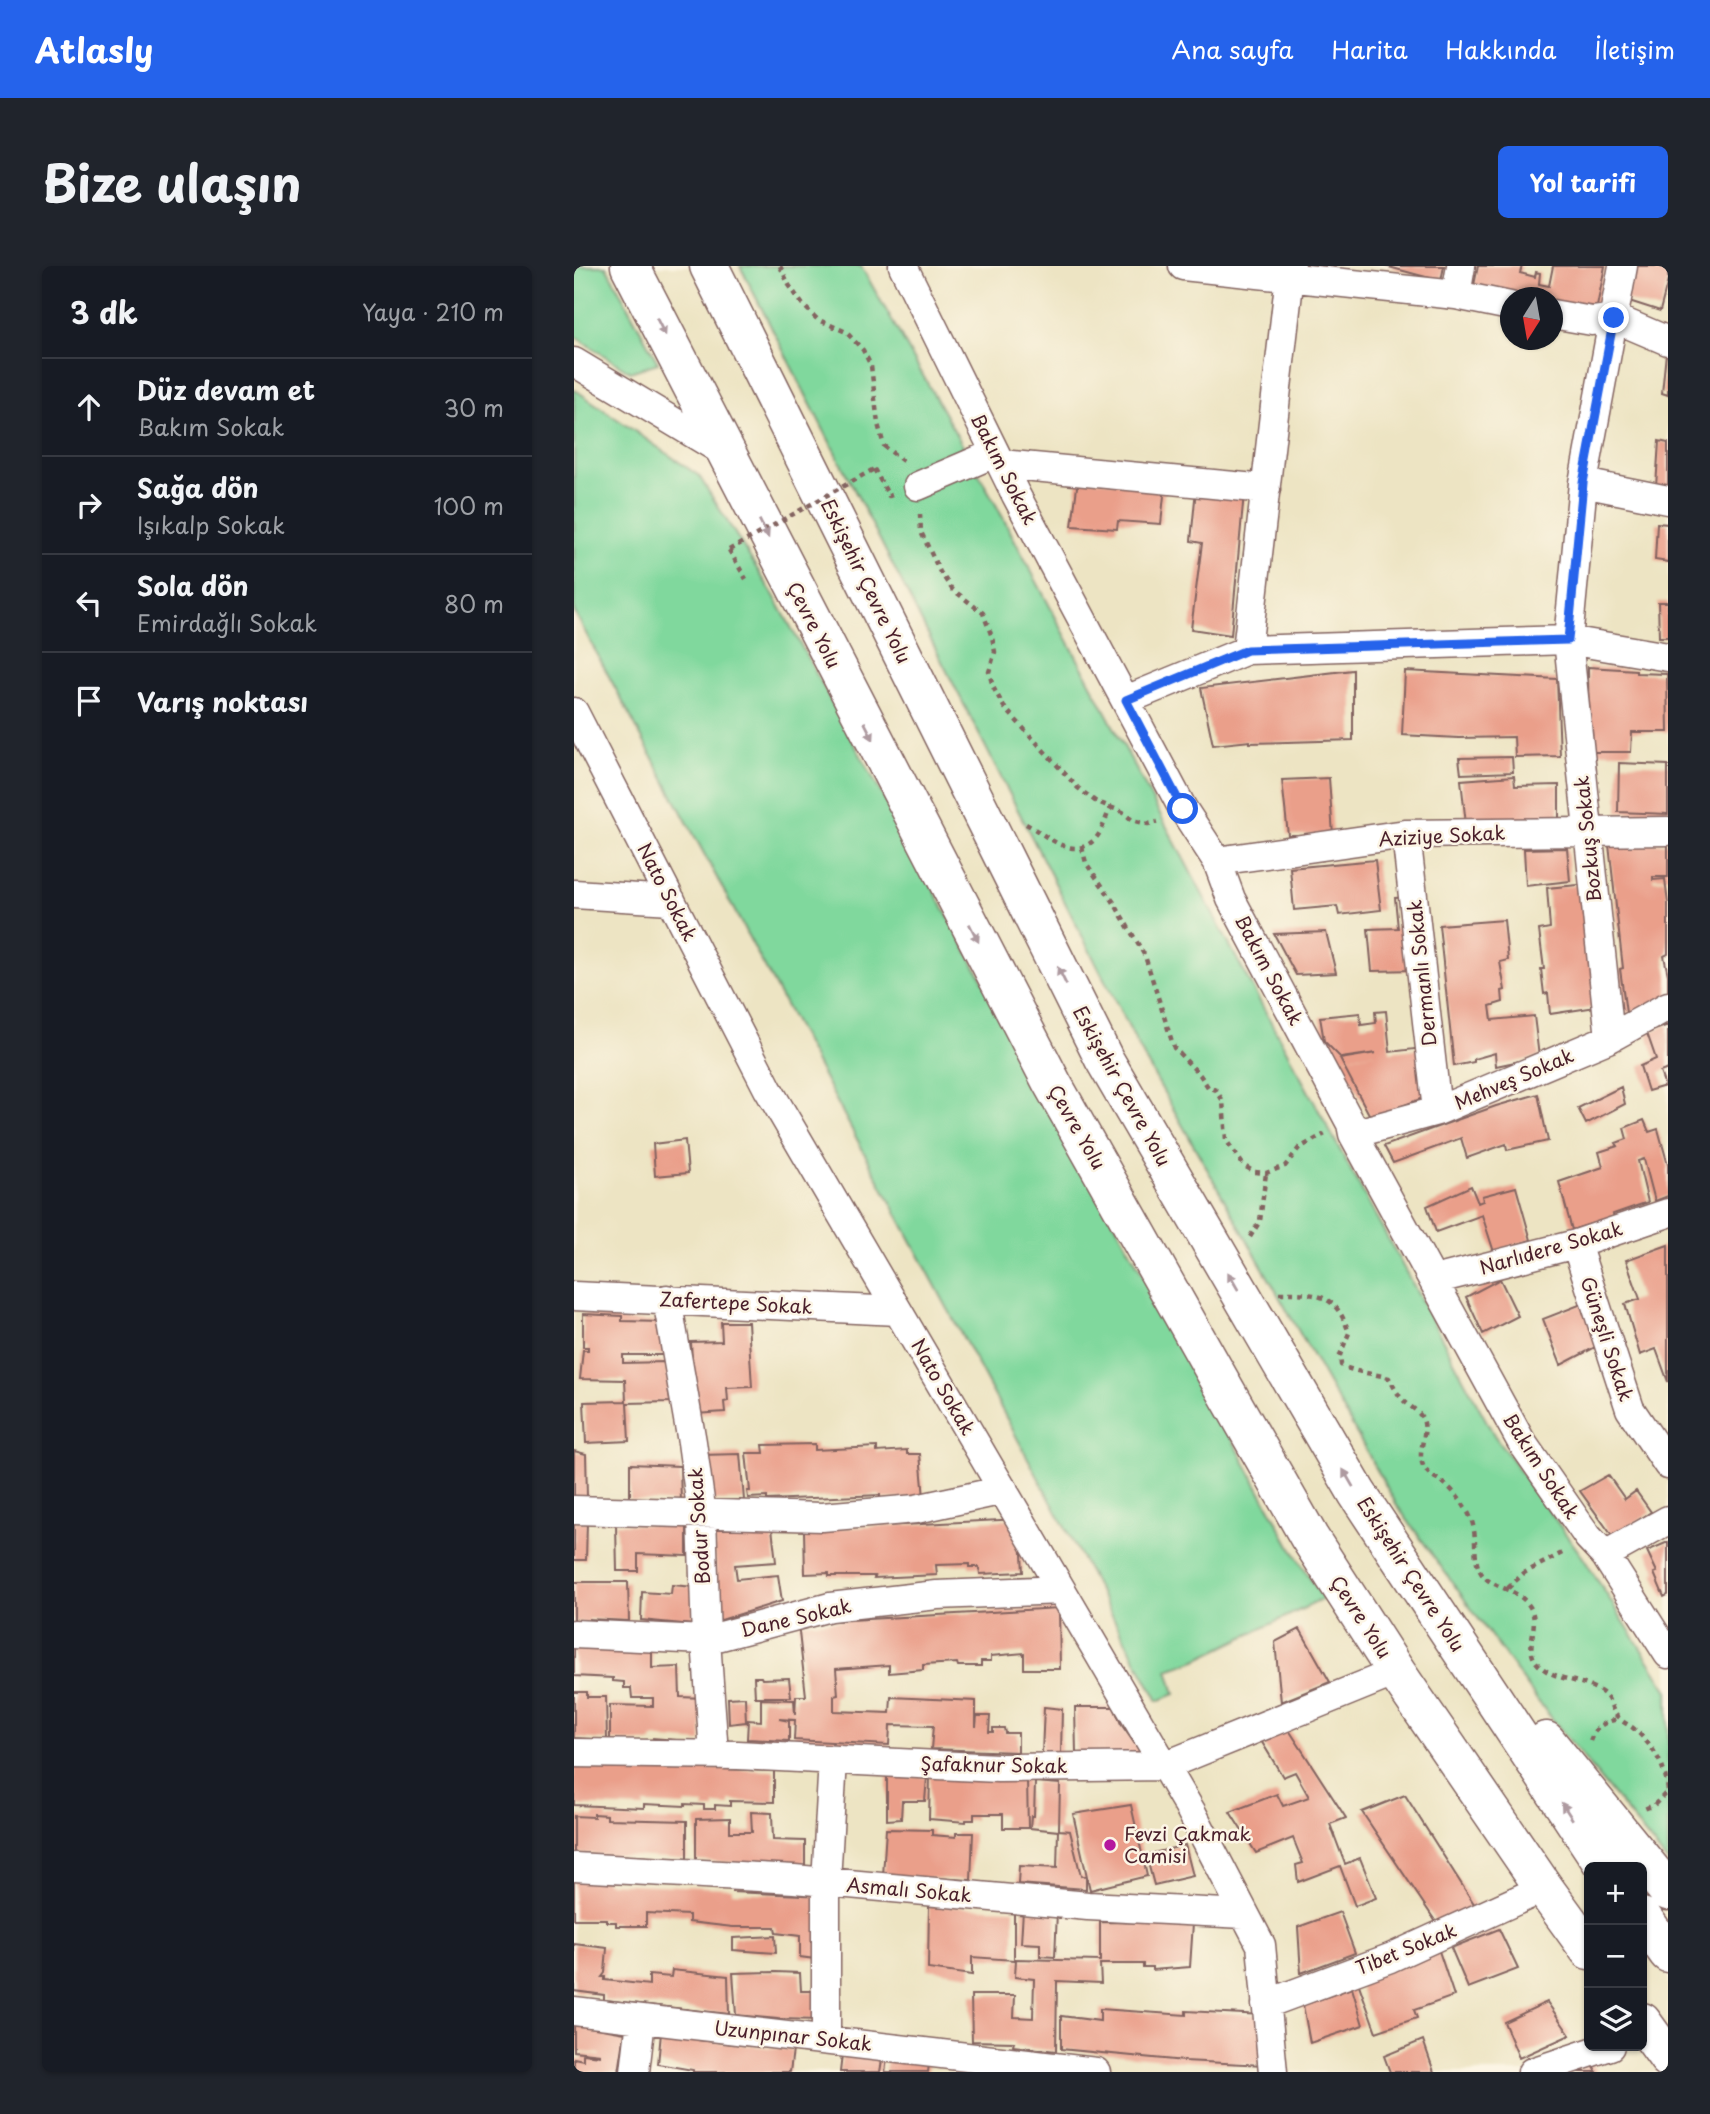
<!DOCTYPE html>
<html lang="tr">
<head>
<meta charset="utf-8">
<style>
  body { margin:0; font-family:"Playpen Sans",sans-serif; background:#20242c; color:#f1f3f6 }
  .controls { position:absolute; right:21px; bottom:21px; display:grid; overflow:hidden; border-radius:10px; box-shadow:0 2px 5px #0004 }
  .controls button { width:63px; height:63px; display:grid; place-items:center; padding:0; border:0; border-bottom:2px solid #363941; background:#171b24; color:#f1f3f6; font:35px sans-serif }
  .compass { position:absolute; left:926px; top:21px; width:63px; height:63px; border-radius:50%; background:#171b24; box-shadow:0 2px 5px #0004; rotate:191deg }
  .stop { position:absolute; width:21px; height:21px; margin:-16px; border:5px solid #2563eb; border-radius:50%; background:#fff }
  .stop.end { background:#2563eb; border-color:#fff; box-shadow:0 2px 7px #0008 }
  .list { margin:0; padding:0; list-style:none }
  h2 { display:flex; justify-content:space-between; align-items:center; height:91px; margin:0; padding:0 28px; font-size:30px }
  h2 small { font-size:23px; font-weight:400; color:#9ea1a6 }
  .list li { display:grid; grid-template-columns:46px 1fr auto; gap:21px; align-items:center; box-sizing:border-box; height:98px; padding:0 28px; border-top:2px solid #363941 }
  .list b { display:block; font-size:26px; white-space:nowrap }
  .list p { margin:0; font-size:23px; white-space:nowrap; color:#9ea1a6 }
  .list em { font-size:23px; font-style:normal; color:#9ea1a6 }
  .icon { flex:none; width:38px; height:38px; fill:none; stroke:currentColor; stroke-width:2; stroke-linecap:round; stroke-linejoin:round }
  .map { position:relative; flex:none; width:1094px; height:1806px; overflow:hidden; border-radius:10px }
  header { display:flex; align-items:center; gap:42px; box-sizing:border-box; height:98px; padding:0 35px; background:#2563eb; color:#fff }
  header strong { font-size:33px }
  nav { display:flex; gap:38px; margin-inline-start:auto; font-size:24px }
  .intro { display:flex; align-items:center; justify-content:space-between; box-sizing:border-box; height:168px; padding:0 42px }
  h1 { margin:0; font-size:49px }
  .button { padding:18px 32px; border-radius:10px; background:#2563eb; color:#fff; font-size:24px; font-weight:700 }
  main { display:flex; gap:42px; padding:0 42px }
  aside { flex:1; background:#171b24; border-radius:10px; box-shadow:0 2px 5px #0004 }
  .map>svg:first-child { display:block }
</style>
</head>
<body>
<header>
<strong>Atlasly</strong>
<nav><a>Ana sayfa</a><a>Harita</a><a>Hakkında</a><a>İletişim</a></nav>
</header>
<div class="intro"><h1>Bize ulaşın</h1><a class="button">Yol tarifi</a></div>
<main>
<aside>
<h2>3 dk<small>Yaya · 210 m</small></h2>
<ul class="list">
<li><svg class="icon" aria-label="ahead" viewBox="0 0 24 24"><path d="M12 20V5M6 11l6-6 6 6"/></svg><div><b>Düz devam et</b><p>Bakım Sokak</p></div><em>30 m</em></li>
<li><svg class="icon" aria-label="right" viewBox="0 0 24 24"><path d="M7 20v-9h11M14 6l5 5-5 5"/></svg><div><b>Sağa dön</b><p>Işıkalp Sokak</p></div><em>100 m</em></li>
<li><svg class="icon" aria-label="left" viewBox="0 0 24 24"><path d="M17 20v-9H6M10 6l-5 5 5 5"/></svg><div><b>Sola dön</b><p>Emirdağlı Sokak</p></div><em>80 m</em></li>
<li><svg class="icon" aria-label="arrive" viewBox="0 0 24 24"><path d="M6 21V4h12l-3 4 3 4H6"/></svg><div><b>Varış noktası</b></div></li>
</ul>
</aside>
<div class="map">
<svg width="1094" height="1806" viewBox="0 0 1094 1806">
  <rect width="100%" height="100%" fill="#fcf5e5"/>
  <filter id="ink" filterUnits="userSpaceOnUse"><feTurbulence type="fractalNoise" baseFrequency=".0143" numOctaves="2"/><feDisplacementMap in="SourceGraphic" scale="14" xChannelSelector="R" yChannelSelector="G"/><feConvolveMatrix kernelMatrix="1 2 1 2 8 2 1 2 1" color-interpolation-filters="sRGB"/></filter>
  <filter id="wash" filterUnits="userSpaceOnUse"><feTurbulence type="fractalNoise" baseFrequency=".00686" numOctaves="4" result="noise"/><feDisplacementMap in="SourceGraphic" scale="28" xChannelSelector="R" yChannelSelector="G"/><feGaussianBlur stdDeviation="1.57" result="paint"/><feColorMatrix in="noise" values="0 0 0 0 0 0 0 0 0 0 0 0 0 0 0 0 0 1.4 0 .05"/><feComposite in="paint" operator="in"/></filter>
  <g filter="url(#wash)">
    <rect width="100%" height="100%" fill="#ede4c3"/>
    <path fill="#80d89d" stroke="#657c64" stroke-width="2" d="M0 0H32L84 97 56 106 0 70Z
      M166 0H287L420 235 650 669 920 1169 1010 1293 1094 1425V1597L963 1434 824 1241 571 793Z
      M0 123 125 210 200 330 719 1285 749 1333 622 1394 594 1404 601 1428 584 1435 0 345Z"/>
    <g id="blocks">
      <path fill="#ea9f8a" d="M811 0H870L867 15Z
        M904 0H948L946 7 961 11 962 6 966 7 965 18 975 20 979 0H1031L1021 51 978 41V32H941L900 19Z
        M1061 0H1094V14L1086 45 1052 34Z
        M1092 87H1094V129L1088 127Z
        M1085 175 1094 177V223L1082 221Z
        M504 213 591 220 587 258 544 255 543 263 498 260Z
        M622 223 670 227 657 369 617 363 628 277 617 275Z
        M1083 257 1094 258V296L1081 294Z
        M1084 336H1094V371H1085Z
        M1014 401 1062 404V407L1093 408 1094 466H1058L1057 486H1015Z
        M779 404V474L676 477V475L639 479 627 422Z
        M831 405 983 413 986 490 941 491 940 471 885 472 828 469Z
        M938 491 939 506 887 508 885 492Z
        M1045 497 1094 499V548L1044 546Z
        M940 510 941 520 985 519V553L892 558 887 514Z
        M755 512 759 569H714L708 514Z
        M1094 577V611H1079V614L1091 613 1094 638V688L1090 690 1094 709V731L1058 746 1052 747 1046 703 1049 702 1035 579Z
        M993 582 996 615 952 620 950 583Z
        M801 594 807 644 765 649 763 640 720 644 716 602Z
        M1014 618 1022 741 976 748 974 727 970 728 967 703H970L965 664 976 662 973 622Z
        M835 631 840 704 798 705 794 663 824 662 821 632Z
        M930 654 934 694 926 696 931 724 928 725 929 736 916 740 918 754 960 750 965 791 922 800 921 787 900 793V796L880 800 865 659Z
        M752 666 762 707 722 709 700 668Z
        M812 745 816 786 849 782 854 830 797 852 766 793 802 787 767 792 750 775 746 751 786 747 787 759 802 757 801 746Z
        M1094 759V803L1086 806 1091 820 1074 825 1066 800 1082 793 1073 767Z
        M1047 821 1051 838 1012 858 1004 842Z
        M964 828 974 875 933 884 932 878 893 892 887 872 819 897 810 880 922 840Z
        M1070 854 1075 866 1084 863 1094 899V930L1081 935 1070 893 1064 895 1074 936 1039 948 1040 951 998 964 985 916 1029 901 1025 886 1044 880 1042 877 1053 873 1050 862Z
        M111 874 114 907 81 910 79 878Z
        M897 920 904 937 909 935 908 930 942 921 957 974 920 986 908 949 862 966 853 940Z
        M1094 979V1116L1082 1083 1066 1089 1051 1038 1066 1033 1052 994Z
        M926 1013 944 1050 909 1068 892 1031Z
        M1018 1034 1033 1075 987 1099 969 1053Z
        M9 1048 48 1050V1055L88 1056 91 1089H49V1097L92 1096 96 1136 53 1137 55 1175 12 1177 10 1136 52 1135 51 1114 6 1113 9 1084H14V1081H9Z
        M147 1056H174L178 1121 153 1122 154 1135 150 1136 151 1146 121 1148 117 1076 148 1075Z
        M241 1178V1184L303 1181V1186L333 1184V1188H346L350 1232 306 1233V1229L193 1234V1231L174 1232 173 1225H176L172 1187H190L189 1179Z
        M0 1185 12 1188 13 1231H0Z
        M166 1188 170 1234 132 1235 126 1189Z
        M56 1198 106 1200 107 1237 56 1234Z
        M1034 1209 1051 1233 1062 1225 1077 1246 1039 1271 1006 1225Z
        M446 1253 449 1306 406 1308 405 1301H395V1298L362 1299 363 1309 300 1312 301 1310H255V1307L231 1308 230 1264Z
        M0 1255H13L12 1294H0Z
        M42 1258 113 1260V1290L64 1288V1305H43Z
        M198 1262 202 1296 161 1299 163 1313 204 1309 208 1335 144 1355 140 1263Z
        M1094 1276V1329L1090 1331 1080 1307 1083 1306 1073 1285Z
        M0 1316H54L55 1355 15 1353V1357L0 1356Z
        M98 1319 120 1321 119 1359 67 1354 68 1326 97 1328Z
        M485 1342 486 1403H450V1387L417 1390V1395H407V1400H384L383 1397 349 1399V1404L315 1407V1399L262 1403 264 1429 260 1430V1445L316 1447 317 1431 402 1435V1461L403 1450H416L415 1466H419V1462H430L431 1467H444V1486L357 1483 359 1460 316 1459 315 1479 220 1474 221 1454 205 1453 215 1455V1475L173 1473 174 1454 187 1455V1433L220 1434 221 1449 222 1430H232L224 1357Z
        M726 1363 756 1416 707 1436 701 1376Z
        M0 1378 78 1380V1402L105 1401 106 1431 129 1432 127 1476 79 1472 78 1476 36 1475V1439L79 1440V1432H58L57 1422H50V1416L39 1415V1412L0 1410Z
        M180 1411H187L188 1413 215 1412 217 1431H181Z
        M0 1426H13V1431H32L33 1474 0 1472Z
        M171 1431 172 1456 155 1458 154 1432Z
        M470 1441 488 1443 487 1487H468Z
        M501 1441H540L547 1458 565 1484 564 1489 502 1487Z
        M715 1464 772 1552 756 1558 771 1598 786 1592 802 1632 781 1640 766 1600 724 1616 722 1599 729 1597 719 1572 682 1587 656 1546 703 1528 709 1540 735 1531 721 1506 709 1511 686 1473Z
        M0 1497 200 1505V1536L156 1535V1540L141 1539V1543H130V1539L111 1538V1540L70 1538V1542L0 1539Z
        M313 1510 353 1511 351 1535H328L327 1553 313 1554Z
        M356 1510 453 1514 454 1562H429V1548H400V1554H392V1556L355 1553Z
        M461 1516 486 1518 485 1564 496 1565 507 1610 512 1609V1623L444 1618 445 1600 483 1602 484 1565 456 1562 457 1550H460Z
        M831 1529 902 1641 862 1656 788 1546Z
        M557 1539 573 1610 516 1624 499 1548Z
        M177 1546 198 1547 199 1574 231 1575V1602L122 1594V1553L156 1552V1566H178Z
        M20 1548 33 1549V1553L113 1555V1593L0 1587V1550L20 1551Z
        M312 1563 358 1564V1569L382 1571V1567H399L397 1614 309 1610Z
        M611 1579 619 1610 580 1619 572 1589Z
        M0 1613 32 1614V1617L158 1622V1626L252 1630 249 1694 226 1691V1670L202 1667 201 1661H159L115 1656V1649L72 1647V1660H42V1656H32V1653H0Z
        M355 1640 440 1643V1694L398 1691V1709L354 1703Z
        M449 1644 483 1646 481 1691 466 1690V1678L447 1677Z
        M766 1646 781 1687 727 1707 724 1661Z
        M526 1656 619 1657 616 1701 578 1704V1701H569V1698H526L527 1717 483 1715 482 1785 439 1780 440 1776 398 1775 397 1729H441L440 1751 459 1752 460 1713 441 1711 442 1693 526 1695Z
        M925 1663 944 1703 894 1722 877 1682Z
        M201 1670 202 1687 159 1684V1672Z
        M0 1678 33 1682 31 1707 28 1711H31V1714L75 1719V1709L97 1711 98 1704 154 1710 155 1748 30 1734V1729L0 1725Z
        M865 1685 880 1730 840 1744 843 1752 802 1766 784 1716Z
        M202 1706 226 1707 227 1725H247V1754L204 1753 162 1749 159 1707Z
        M778 1722 789 1759 736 1777 729 1739Z
        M973 1736 996 1769 945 1792 930 1756Z
        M526 1743 612 1749V1745L689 1749 690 1799 610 1795 487 1783V1750L526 1755Z
        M0 1758 51 1767 45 1806H0V1792L9 1794V1788L26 1790V1788L0 1785Z
        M87 1767 124 1771V1774L219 1784 216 1806H119V1804L84 1798Z
        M849 1774 860 1806H816L810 1790Z
        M268 1789 308 1794 306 1806H266Z
        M313 1793 355 1798 354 1806H311Z
        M1018 1798 1023 1806H999Z"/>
    </g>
  </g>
  <g filter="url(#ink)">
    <use href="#blocks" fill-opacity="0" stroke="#836460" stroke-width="2"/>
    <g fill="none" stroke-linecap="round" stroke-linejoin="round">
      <g stroke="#836460" stroke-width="31">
        <path id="minor" d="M329 0 442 229 609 543 643 595 657 633 777 858 779 868 947 1175 1014 1271 1031 1289 1094 1388
          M609 0 882 29 936 40
          M882 29 887 0
          M978 48 1018 55 1040 52 1094 75
          M0 96 150 186
          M427 198 692 223
          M1009 217 1094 234
          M344 220 421 187
          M673 384 717 0
          M552 434 673 384 994 374 1094 391
          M0 446 194 823 617 1545 687 1679 699 1806
          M832 568 863 845
          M643 595 832 568 1094 565
          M0 628 97 634
          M1036 772 994 374 1009 217 1049 0
          M779 868 863 845 1036 772 1094 740
          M1002 978 1056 1143 1094 1199
          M860 1014 1002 978 1094 947
          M0 1030 324 1045
          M93 1033 118 1176 128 1249 132 1374 140 1488
          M0 1244 248 1251 342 1243 430 1224
          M1031 1289 1094 1254
          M0 1368 132 1374 256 1341 363 1329 487 1324
          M0 1487 164 1489 424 1502 590 1500 822 1406
          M0 1601 220 1613 514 1640 670 1648
          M692 1738 816 1692 970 1622
          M0 1745 522 1806
          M252 1774V1616L259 1494
          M61 1806 67 1754
          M958 1806 1036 1780"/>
      </g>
      <g stroke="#836460" stroke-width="41">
        <path id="trunk" d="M56 0 478 817 645 1113 735 1271 822 1406 970 1622 1015 1684
          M135 0 530 793 783 1227 1031 1601
          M972 1475 1094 1625
          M1068 1651 1094 1687
          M1068 1756 1094 1792"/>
      </g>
      <path stroke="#836460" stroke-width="4.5" stroke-dasharray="5 5" stroke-linecap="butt" d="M206 0 215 19 229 39 243 53 272 66 289 84 297 100 304 158 310 180 330 196
        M300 203 315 230 318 229
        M346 248 347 266 366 306 378 323 409 347 418 371 421 386 415 406 419 421 430 441 504 522 521 535 549 546 558 554 574 558 583 556
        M155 284 172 313
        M452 558C473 569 499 597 522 572 529 564 532 550 537 541
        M508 581 512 597 539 635 571 690 600 782 626 809 634 821 642 824 649 835 652 874 670 900 681 906 692 907 711 900 725 882 751 868
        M676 971 686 955 692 907
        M705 1027C743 1027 762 1027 775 1067L766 1089 767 1099C781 1107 800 1107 815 1112 819 1119 823 1128 829 1134 837 1142 847 1145 850 1157 853 1173 841 1188 851 1203 856 1211 866 1213 872 1219 881 1226 893 1242 897 1253 904 1269 898 1291 906 1305 916 1324 943 1320 956 1341 967 1359 949 1382 963 1397 977 1413 1002 1413 1020 1422 1041 1431 1033 1442 1046 1453 1050 1457 1055 1459 1059 1462 1078 1478 1092 1500 1094 1525L1080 1539 1070 1543
        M934 1322 950 1307 992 1285
        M1016 1475C1021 1461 1030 1456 1044 1453"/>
      <use href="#minor" stroke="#fff" stroke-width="28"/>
      <use href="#trunk" stroke="#fff" stroke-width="38"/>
      <path stroke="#836460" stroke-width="4.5" stroke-dasharray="5 5" stroke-linecap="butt" d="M155 284 300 203"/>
    </g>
    <defs><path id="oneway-solid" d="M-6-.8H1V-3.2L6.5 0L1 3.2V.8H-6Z" transform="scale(1.75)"/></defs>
    <g fill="#ae9aa0">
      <use href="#oneway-solid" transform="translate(87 61) rotate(63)"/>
      <use href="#oneway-solid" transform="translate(190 263) rotate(63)"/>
      <use href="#oneway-solid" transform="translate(295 465) rotate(63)"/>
      <use href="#oneway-solid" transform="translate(400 667) rotate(63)"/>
      <use href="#oneway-solid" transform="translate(488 710) rotate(-116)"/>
      <use href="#oneway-solid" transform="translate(659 1015) rotate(-120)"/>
      <use href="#oneway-solid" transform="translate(774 1212) rotate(-120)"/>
      <use href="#oneway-solid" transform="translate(993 1545) rotate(-123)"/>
    </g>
  </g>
  <g fill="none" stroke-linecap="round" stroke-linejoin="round" filter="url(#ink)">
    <path stroke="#2563eb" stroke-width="9" d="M609 543 552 434 673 384 994 374 1009 217 1040 52"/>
  </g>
  <circle fill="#b5179e" stroke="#fcf5e5" stroke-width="2.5" cx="536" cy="1579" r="7"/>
  <g text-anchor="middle" stroke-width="5" stroke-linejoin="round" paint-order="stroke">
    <g font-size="19" fill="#4a1f2b" stroke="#fcf5e5">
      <text transform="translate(430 203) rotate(63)" y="7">Bakım Sokak</text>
      <text transform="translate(292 315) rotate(64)" y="7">Eskişehir Çevre Yolu</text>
      <text transform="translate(240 359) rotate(63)" y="7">Çevre Yolu</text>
      <text transform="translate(868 570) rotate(-3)" y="7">Aziziye Sokak</text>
      <text transform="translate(1014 573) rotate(-96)" y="7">Bozkuş Sokak</text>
      <text transform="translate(93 626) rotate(63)" y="7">Nato Sokak</text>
      <text transform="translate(695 704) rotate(62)" y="7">Bakım Sokak</text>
      <text transform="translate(848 707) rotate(-96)" y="7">Dermanlı Sokak</text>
      <text transform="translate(940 813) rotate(-23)" y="7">Mehveş Sokak</text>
      <text transform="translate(548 820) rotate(61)" y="7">Eskişehir Çevre Yolu</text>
      <text transform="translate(503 861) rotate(60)" y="7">Çevre Yolu</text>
      <text transform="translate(977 982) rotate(-16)" y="7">Narlıdere Sokak</text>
      <text transform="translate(162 1037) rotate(3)" y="7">Zafertepe Sokak</text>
      <text transform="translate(1033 1073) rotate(72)" y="7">Güneşli Sokak</text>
      <text transform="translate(369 1121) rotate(60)" y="7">Nato Sokak</text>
      <text transform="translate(967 1200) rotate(57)" y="7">Bakım Sokak</text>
      <text transform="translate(125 1260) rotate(-94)" y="7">Bodur Sokak</text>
      <text transform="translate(837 1308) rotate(57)" y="7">Eskişehir Çevre Yolu</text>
      <text transform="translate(787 1351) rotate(57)" y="7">Çevre Yolu</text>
      <text transform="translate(222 1352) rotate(-13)" y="7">Dane Sokak</text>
      <text transform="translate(420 1499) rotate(1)" y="7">Şafaknur Sokak</text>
      <text transform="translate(335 1624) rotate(5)" y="7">Asmalı Sokak</text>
      <text transform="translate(832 1683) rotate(-22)" y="7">Tibet Sokak</text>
      <text transform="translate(219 1770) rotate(6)" y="7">Uzunpınar Sokak</text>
    </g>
    <g font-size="19" fill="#4a1f2b" stroke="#fcf5e5" text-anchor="start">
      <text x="550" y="1575">Fevzi Çakmak<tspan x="550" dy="22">Camisi</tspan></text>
    </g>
  </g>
</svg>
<div class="controls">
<button>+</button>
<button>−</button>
<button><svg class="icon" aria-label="layers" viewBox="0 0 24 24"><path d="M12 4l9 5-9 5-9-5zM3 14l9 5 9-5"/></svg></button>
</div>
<svg class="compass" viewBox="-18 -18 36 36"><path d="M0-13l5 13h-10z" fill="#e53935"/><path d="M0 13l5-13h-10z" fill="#9ea1a6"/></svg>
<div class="stop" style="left:609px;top:543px"></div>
<div class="stop end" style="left:1040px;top:52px"></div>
</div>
</main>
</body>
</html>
